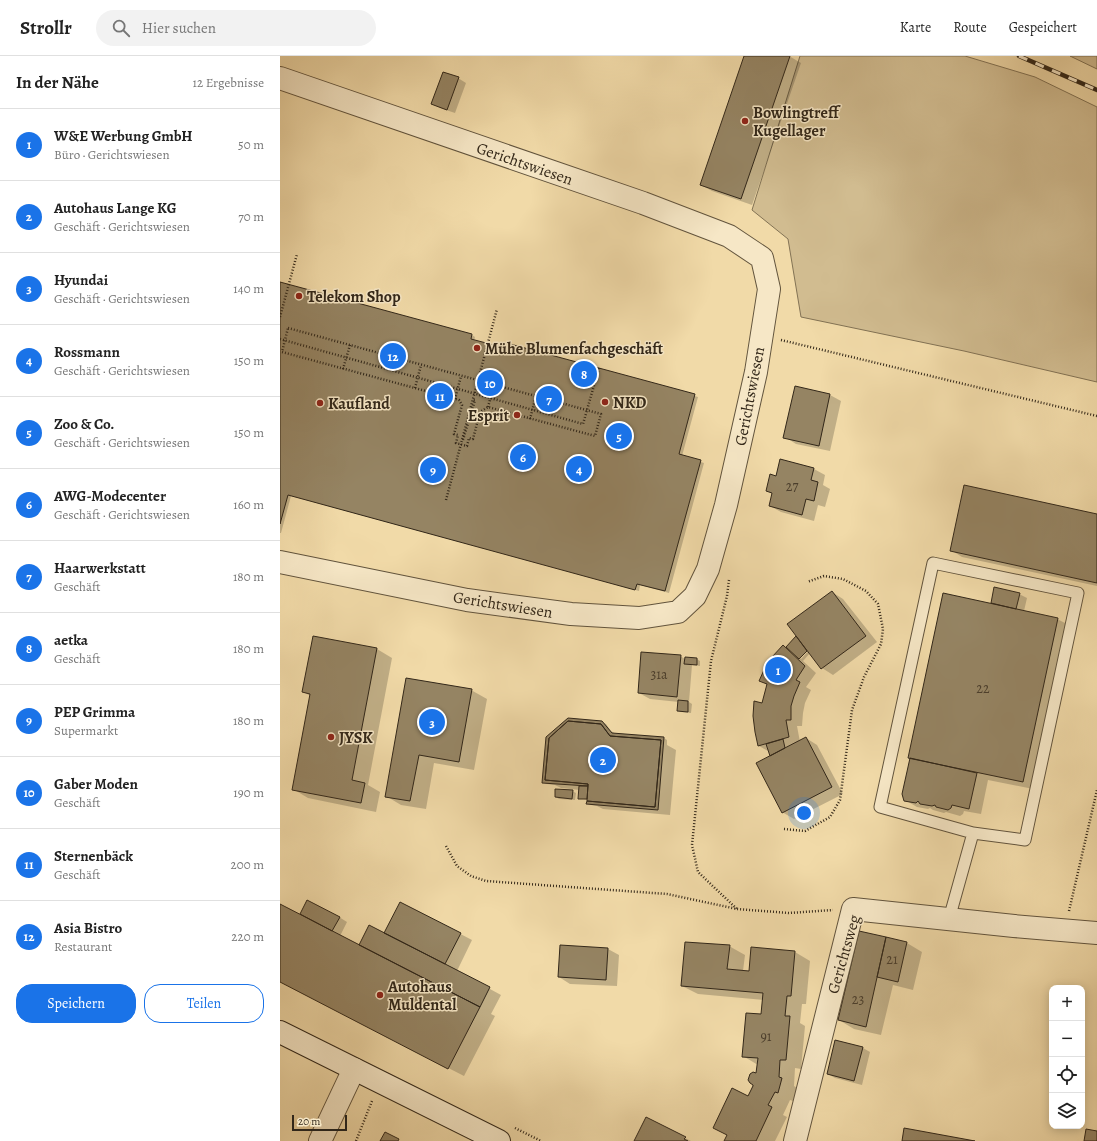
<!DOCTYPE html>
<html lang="de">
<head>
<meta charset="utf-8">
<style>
  body { margin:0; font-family:Alegreya,serif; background:#f2f2f2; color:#222 }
  .controls { position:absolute; right:12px; bottom:12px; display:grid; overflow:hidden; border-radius:8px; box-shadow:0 2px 10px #0003 }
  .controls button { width:36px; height:36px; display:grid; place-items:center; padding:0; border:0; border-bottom:1px solid #e0e0e0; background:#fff; color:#222; font:20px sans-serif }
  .scale { position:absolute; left:12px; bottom:10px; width:55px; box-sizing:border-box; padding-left:4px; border:2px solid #322719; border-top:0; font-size:11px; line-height:14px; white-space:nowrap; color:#322719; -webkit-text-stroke:3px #f6e7c6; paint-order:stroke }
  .you { position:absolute; left:524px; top:757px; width:14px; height:14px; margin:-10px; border:3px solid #fff; border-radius:50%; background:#1a73e8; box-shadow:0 0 0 6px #1a73e833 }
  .badge { display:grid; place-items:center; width:26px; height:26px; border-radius:50%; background:#1a73e8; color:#fff; font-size:13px; font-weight:700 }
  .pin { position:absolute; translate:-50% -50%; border:2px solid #fff; box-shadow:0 1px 4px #0006 }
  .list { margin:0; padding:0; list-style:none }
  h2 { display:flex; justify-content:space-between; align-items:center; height:52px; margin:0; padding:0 16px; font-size:17px }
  h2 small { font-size:13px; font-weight:400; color:#767676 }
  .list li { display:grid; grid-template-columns:26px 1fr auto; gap:12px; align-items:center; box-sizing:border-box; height:72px; padding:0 16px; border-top:1px solid #e0e0e0 }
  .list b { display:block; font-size:15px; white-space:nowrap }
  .list p { margin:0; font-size:13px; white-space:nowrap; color:#767676 }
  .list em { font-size:13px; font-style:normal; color:#767676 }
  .actions { display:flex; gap:8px; padding:12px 16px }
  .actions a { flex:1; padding:9px 0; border:1px solid #1a73e8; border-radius:16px; text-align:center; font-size:14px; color:#1a73e8 }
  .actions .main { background:#1a73e8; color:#fff }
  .icon { flex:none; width:22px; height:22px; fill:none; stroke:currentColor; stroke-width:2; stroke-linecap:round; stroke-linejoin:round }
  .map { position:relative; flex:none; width:817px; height:1085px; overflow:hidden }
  header { display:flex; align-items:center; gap:24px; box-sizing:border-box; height:56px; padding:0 20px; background:#fff; border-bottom:1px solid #e0e0e0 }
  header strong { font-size:19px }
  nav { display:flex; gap:22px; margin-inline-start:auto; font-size:14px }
  .search { width:280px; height:36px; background:#f2f2f2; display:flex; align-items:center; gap:10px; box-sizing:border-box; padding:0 14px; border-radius:22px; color:#767676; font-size:15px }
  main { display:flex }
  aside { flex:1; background:#fff }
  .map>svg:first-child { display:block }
</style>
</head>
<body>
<header>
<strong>Strollr</strong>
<div class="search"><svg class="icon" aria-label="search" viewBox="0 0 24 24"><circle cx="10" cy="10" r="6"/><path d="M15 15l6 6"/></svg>Hier suchen</div>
<nav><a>Karte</a><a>Route</a><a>Gespeichert</a></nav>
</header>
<main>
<aside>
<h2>In der Nähe<small>12 Ergebnisse</small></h2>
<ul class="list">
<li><span class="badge">1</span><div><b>W&amp;E Werbung GmbH</b><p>Büro · Gerichtswiesen</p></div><em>50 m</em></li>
<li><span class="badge">2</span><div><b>Autohaus Lange KG</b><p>Geschäft · Gerichtswiesen</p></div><em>70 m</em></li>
<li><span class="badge">3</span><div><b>Hyundai</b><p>Geschäft · Gerichtswiesen</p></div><em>140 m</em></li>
<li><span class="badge">4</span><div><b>Rossmann</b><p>Geschäft · Gerichtswiesen</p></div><em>150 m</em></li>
<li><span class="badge">5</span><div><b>Zoo &amp; Co.</b><p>Geschäft · Gerichtswiesen</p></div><em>150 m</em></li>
<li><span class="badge">6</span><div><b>AWG-Modecenter</b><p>Geschäft · Gerichtswiesen</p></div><em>160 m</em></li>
<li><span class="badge">7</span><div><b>Haarwerkstatt</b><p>Geschäft</p></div><em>180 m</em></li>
<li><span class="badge">8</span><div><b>aetka</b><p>Geschäft</p></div><em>180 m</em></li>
<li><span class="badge">9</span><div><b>PEP Grimma</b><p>Supermarkt</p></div><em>180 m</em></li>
<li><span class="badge">10</span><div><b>Gaber Moden</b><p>Geschäft</p></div><em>190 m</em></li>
<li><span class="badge">11</span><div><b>Sternenbäck</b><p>Geschäft</p></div><em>200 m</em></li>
<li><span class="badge">12</span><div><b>Asia Bistro</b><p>Restaurant</p></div><em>220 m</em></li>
</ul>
<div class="actions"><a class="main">Speichern</a><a>Teilen</a></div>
</aside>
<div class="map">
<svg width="817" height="1085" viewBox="0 0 817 1085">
  <rect width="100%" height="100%" fill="#f1daa8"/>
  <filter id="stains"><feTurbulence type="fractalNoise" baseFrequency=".005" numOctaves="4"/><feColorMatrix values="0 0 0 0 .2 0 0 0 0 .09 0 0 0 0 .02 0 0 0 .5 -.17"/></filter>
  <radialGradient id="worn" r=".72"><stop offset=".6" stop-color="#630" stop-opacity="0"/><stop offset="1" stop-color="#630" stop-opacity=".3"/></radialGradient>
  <path fill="#d1bc90" stroke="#827254" d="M520 0H685L755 21 817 51V326L684 295 521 261 508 183 472 154Z
    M790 0H817V13Z"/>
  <path fill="#0003" fill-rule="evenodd" d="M466 0H509L521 7 472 149 432 135 421 129Z
    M178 22 186 27 175 57 160 52 153 48Z
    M0 227 192 279 195 281 194 285 229 294 231 289 418 341 402 400 424 407 389 537 360 529 359 535 11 440 1 477H0Z
    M550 339 561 345 550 395 516 388 505 381Z
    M534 413 545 419 543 429 550 433 545 451 538 449 534 465 501 456 490 450 493 438 487 435 496 421Z
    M817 459V530L682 501 671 494Z
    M552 536 563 543 597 586 553 619 542 612 530 597 523 605 536 617 526 631 531 634 525 647 523 657 522 670H517L520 686 526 682 537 689 563 738 514 763 502 756 490 696 479 690 483 648 488 629 481 625 503 590 506 592 518 580ZM530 590 531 592 521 603 519 601Z
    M739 538 747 542 744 555 777 563 793 571 758 734 708 724 701 758 684 755 683 758 680 760 666 756 664 757 653 754 650 752 648 753 637 751 625 744 716 549 712 547Z
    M34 581 97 593 112 602 88 729 100 736 96 756 28 742 13 733 31 640 23 636Z
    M400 600 405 603H417L420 605V610L412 609 409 646 412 648 411 657 401 656 398 654 399 646 370 643 359 637Z
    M126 623 191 634 207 643 194 714 154 707 146 753 121 749 106 740Z
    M322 666 326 668 331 675 336 678 384 682 387 684V689L396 694 390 759 323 753 317 750 311 749 307 747 308 744 299 742 300 734 281 732 275 729 267 728 263 726Z
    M292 735 296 737 295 744 279 743 276 741Z
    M121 847 192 884 177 915 221 939 211 958 215 960 184 1020 0 926V849L25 862 26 861H59L67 866 60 880 79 890 105 878Z
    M580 876 627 887 642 896 633 934 613 929 601 979 574 973 559 964Z
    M449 890 465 899 463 915 470 916 515 896 530 905 526 948H522L520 967 525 970 521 1013 515 1012 514 1030 517 1032 513 1045 510 1044 503 1059 507 1061 495 1085H446L468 1041 477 1018 478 1009 463 1000 482 959 484 944 418 938 402 930Z
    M328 893 339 899 337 930 290 928 279 921Z
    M583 992 590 996 582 1029 555 1022 548 1018Z
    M405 1082 411 1085H355Z"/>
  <path fill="#958463" stroke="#322719" d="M464 0H510L461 143 420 129Z
    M163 16 179 21 167 54 151 48Z
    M0 226 192 278 191 283 229 293 230 288 415 338 399 398 421 404 385 535 357 528 355 534 8 439 0 468Z
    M515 330 550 338 539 390 503 382Z
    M500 403 534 412 531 424 538 426 534 445 526 443 522 459 489 450 492 437 486 435 490 418 496 420Z
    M684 429 817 458V527L670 495Z
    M714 531 740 537 736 553 711 547Z
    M552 535 586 580 541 613 507 568Z
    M663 537 778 562 743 726 628 702Z
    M33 580 97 592 72 724 85 727 81 747 12 734 30 638 22 636Z
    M516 580 527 595 519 603 506 591Z
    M503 589 525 610 516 624 520 626 514 640 511 650V664H506L509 681 478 690 475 676 473 660 474 645 482 647 487 628 479 625 484 614 492 601Z
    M361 596 401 599 397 641 358 637Z
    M405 601 417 602V609L404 608Z
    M126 622 192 633 179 706 139 699 130 745 105 741Z
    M398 644 408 645V656L397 655Z
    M288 662 322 665 332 677 384 681 378 754 306 748 307 745 375 751 381 684 330 680 321 668 288 665 269 682 265 724 308 728V730L262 727 266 681Z
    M288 665 321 668 330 680 381 684 375 751 307 745 308 728 265 724 269 682Z
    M526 681 552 731 502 757 476 707Z
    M503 683 505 692 490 700 486 688Z
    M630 702 697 717 689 753 672 749 671 752 668 754 656 751 655 749 652 750 640 748 638 745 636 747 624 745 622 738Z
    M299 730H308L307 743H298Z
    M275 733 293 734 292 743 275 741Z
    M27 844 60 861 52 875 20 858Z
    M120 846 181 877 165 908 104 877Z
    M0 848 200 951 168 1013 0 926Z
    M89 869 210 931 200 951 79 889Z
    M579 875 606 881 586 971 558 964Z
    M606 881 627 886 618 926 597 921Z
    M405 886 450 889 447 913 469 915 471 891 515 895 511 940H507L505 960H510L506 1004H500L499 1021 502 1022 498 1037 495 1036 488 1049 492 1051 476 1085H444L447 1079 433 1072 452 1032 468 1040 473 1030V1029L470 1027 468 1024 470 1018 473 1016 476 1017 478 1002 462 1001 466 957 481 958 483 937 401 930Z
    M280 889 328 892 326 924 278 921Z
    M555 984 583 991 574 1025 547 1018Z
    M366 1061 406 1081 404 1083 408 1085H354Z
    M624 1072 695 1085H622Z
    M806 1073 817 1075V1085H804Z
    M105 1076 119 1083 118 1085H100Z"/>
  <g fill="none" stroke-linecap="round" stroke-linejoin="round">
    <g stroke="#62543d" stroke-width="13">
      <path id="service" d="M669 863 693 777 745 784 798 537 653 507 600 751 693 777"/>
    </g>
    <g stroke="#62543d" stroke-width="24">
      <path id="minor" d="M0 22 363 147 449 180 482 202 489 233 476 316 446 449 428 513 415 540 398 556 359 562 291 558 187 544 0 506
        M40 1085 74 1013
        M515 1085 573 853 734 870 817 877"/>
    </g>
    <g stroke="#322719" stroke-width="24">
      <path id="secondary" d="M0 976 219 1085"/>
    </g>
    <path stroke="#322719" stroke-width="2.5" stroke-dasharray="1 2" stroke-linecap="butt" d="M0 261 17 198
      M8 272 321 358 315 380 208 351 200 356 193 383 189 382 187 390 176 387 178 379 174 378 182 349 179 344 2 296Z
      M0 283 303 368 319 312
      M501 284 817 360
      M183 384 195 344H193
      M166 444 217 253
      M449 524 447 540 431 605 412 789 418 816 457 853
      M504 773 525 775 550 761 560 744 572 654 584 621 601 588 603 573 598 548 586 535 563 523 544 520 527 526
      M166 790 177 810 191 820 206 825 387 838 457 853 509 857 553 854
      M789 855 817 734
      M235 1072 261 1085
      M76 1085 92 1045"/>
    <use href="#service" stroke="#f6e7c6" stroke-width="11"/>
    <use href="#minor" stroke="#f6e7c6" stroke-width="22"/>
    <use href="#secondary" stroke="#f6e7c6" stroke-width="22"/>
    <g stroke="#322719" stroke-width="4.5">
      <path id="rail" d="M739 0 817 34"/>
    </g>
    <use href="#rail" stroke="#f6e7c6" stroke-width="3" stroke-dasharray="9" stroke-linecap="butt"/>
    <path stroke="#322719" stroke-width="2.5" stroke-dasharray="1 2" stroke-linecap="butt" d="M63 313 70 289
      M135 332 141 309
      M175 343 181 320
      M208 351 214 329
      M250 363 256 340"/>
  </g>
  <g fill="#8f2418" stroke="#f6e7c6" stroke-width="1.5">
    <circle cx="465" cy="65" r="4"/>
    <circle cx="19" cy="240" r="4"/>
    <circle cx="197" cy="292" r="4"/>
    <circle cx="325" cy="346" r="4"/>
    <circle cx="40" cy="347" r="4"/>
    <circle cx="237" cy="359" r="4"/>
    <circle cx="51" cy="681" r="4"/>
    <circle cx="100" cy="939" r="4"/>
  </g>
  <g text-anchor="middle" stroke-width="3" stroke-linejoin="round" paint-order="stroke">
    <g font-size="14" fill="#4b3e2c">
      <text x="512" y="435">27</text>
      <text x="379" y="623">31a</text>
      <text x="703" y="637">22</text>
      <text x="612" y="908">21</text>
      <text x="578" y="948">23</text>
      <text x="486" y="985">91</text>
    </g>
    <g font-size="16" font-weight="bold" fill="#322719" stroke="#f6e7c6" text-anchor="start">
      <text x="473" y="62">Bowlingtreff<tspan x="473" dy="18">Kugellager</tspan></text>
      <text x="27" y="246">Telekom Shop</text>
      <text x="205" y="298">Mühe Blumenfachgeschäft</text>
      <text x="333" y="352">NKD</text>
      <text x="48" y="353">Kaufland</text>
      <text x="229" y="365" text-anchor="end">Esprit</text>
      <text x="59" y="687">JYSK</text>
      <text x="108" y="936">Autohaus<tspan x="108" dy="18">Muldental</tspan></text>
    </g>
    <g font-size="16" fill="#322719" stroke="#f6e7c6">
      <text transform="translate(245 107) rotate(19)" y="6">Gerichtswiesen</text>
      <text transform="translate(469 340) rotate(-79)" y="6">Gerichtswiesen</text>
      <text transform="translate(223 548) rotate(9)" y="6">Gerichtswiesen</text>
      <text transform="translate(563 898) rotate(-74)" y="6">Gerichtsweg</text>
    </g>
  </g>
  <rect width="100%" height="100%" filter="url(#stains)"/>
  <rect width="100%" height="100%" fill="url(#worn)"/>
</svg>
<div class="controls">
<button>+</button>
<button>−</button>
<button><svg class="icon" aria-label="locate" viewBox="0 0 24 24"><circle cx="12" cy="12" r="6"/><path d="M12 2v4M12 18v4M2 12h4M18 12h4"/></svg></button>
<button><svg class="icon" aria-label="layers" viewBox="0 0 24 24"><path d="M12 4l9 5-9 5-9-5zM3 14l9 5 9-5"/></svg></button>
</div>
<div class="scale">20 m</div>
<div class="you"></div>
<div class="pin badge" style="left:498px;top:614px">1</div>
<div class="pin badge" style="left:323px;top:704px">2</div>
<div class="pin badge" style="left:152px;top:666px">3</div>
<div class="pin badge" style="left:299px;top:413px">4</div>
<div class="pin badge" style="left:339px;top:380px">5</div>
<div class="pin badge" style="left:243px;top:401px">6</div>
<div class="pin badge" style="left:269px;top:343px">7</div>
<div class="pin badge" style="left:304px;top:318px">8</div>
<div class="pin badge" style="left:153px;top:414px">9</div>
<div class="pin badge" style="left:210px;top:327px">10</div>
<div class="pin badge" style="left:160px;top:340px">11</div>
<div class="pin badge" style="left:113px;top:300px">12</div>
</div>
</main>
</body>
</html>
